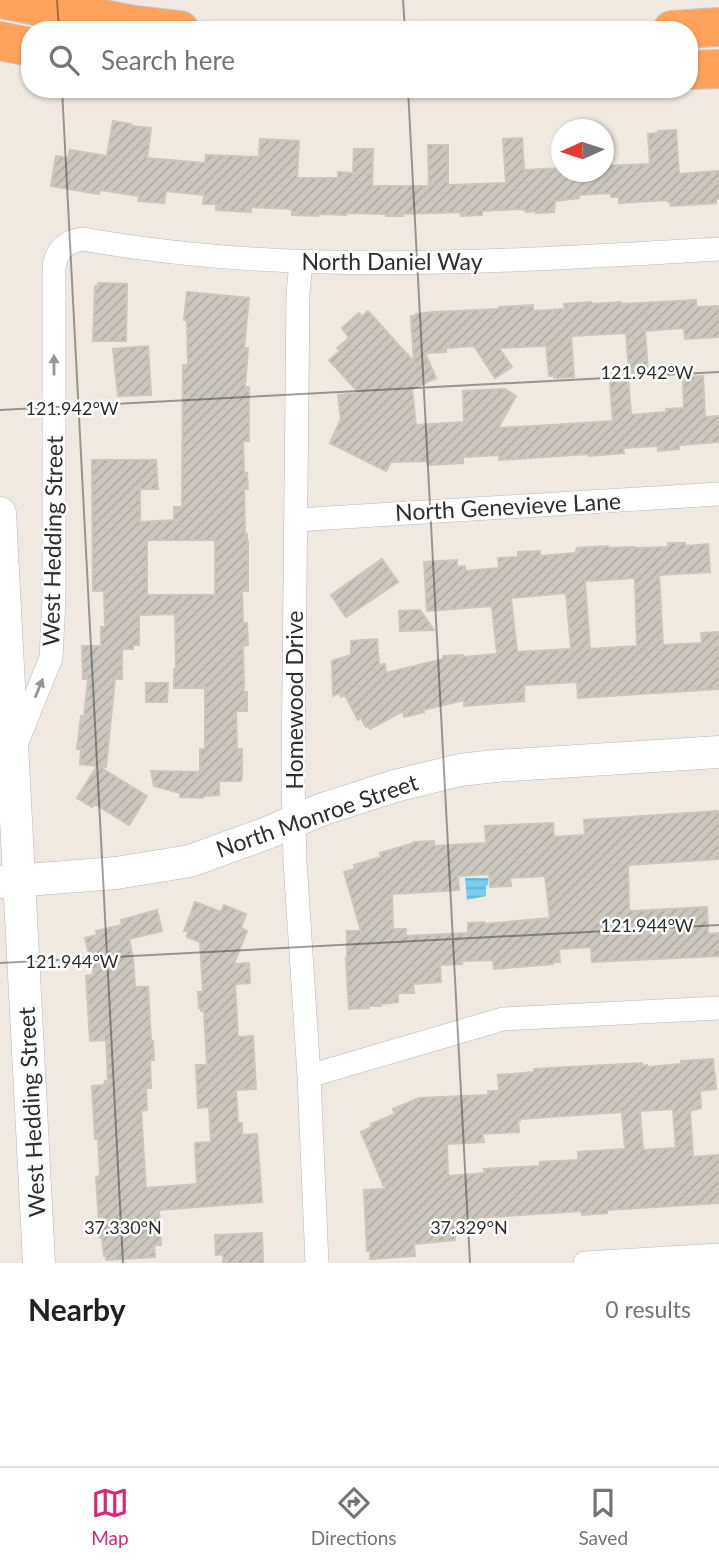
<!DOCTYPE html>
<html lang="en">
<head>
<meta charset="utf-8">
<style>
  body { margin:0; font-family:Lato,sans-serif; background:#f6f6f6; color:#202124 }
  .compass { position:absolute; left:551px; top:119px; width:63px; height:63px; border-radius:50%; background:#fff; box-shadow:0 2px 5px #0004; rotate:267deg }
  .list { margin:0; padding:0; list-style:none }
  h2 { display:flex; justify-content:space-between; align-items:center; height:91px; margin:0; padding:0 28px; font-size:30px }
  h2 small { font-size:23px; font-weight:400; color:#757577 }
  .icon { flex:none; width:38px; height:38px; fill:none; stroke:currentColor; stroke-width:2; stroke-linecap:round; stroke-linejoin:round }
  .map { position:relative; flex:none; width:719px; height:1263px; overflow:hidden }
  .search { position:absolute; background:#fff; box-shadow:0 2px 5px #0004; left:21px; right:21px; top:21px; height:77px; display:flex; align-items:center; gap:18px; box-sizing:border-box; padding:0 24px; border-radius:28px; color:#757577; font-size:26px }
  .sheet { height:203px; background:#fff }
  nav { display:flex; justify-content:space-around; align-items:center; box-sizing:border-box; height:98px; border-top:2px solid #e0e0e0; background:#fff; font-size:19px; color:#757577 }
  nav a { display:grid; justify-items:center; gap:4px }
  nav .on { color:#db2777 }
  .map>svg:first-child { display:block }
</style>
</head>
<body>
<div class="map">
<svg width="719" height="1263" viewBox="0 0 719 1263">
  <defs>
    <pattern id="water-rules" width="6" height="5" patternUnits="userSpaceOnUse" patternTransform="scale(1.75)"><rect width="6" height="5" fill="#75cff0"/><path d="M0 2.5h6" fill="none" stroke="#66b2ce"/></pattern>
    <pattern id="building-hatch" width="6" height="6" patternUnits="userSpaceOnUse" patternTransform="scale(1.75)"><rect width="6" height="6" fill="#cbc7bf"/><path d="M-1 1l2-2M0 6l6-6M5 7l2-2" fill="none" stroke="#afaba4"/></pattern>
  </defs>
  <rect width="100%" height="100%" fill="#efe9e1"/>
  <path fill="url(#water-rules)" d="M465 878H488V885L486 886V896L467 900Z"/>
  <path fill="url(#building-hatch)" stroke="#cbc5ba" stroke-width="2" fill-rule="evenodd" d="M113 121 131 124V126L151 128 147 158 205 163 206 155 259 157 260 139 299 141 297 178H338V172L353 173 354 149H373L372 186H429L428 145H448V185L506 183 503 139 522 138 524 170 562 168V172H604V166L650 164 648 134 658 133V131L676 130 679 174 719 171V199H716V203L671 206 670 202H668V200L619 203V197H611V193L579 195V198L555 201 554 212 536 213V211L526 212 525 210 520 209 482 211V215L461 216 460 212 402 214 403 216H386V214L346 213V215L319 214 318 216 292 215V209L251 207V212L216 210V204H203L204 195 166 191 164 203 138 201 139 196 100 190 99 194 51 186 56 156 68 158 70 150 107 156Z
    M98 283 127 284 126 341H93L95 286H99Z
    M187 292 249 298 244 348H248L245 387H249V441H243L244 473H247L248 489H244L245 534H247V540L248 541V591H242L243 623H247L248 645 243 646 244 692H247V711H236L237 749H242V777L241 781H219V795L203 796V798L180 797V793L154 786 151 771 200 772V749H205V688H174V669H176L175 614 139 615V645H133V649H122V679H115L106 767 98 766 147 796 129 825 95 804 92 807 77 798 97 766 80 764 81 749H77L81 716H84L88 679H83L82 646H101V627H105L104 591H93L92 460H156L158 489H140V522L174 520V507H182L183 365H188L187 320H184ZM147 540H215V595H147Z
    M696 300V307L719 306V337L685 339 684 328 645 331 648 372 629 373 626 333 571 336 574 377 554 378V375L549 376 546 344 544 346 499 348 512 367 495 378 474 346 446 348V352L425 353 436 378 412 389 416 425 464 422 463 391 505 389 516 396 498 428 550 425 552 428V425L613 421 610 383H611V377L628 376 631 415 666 412V409L684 408 683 377 703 376 705 417 719 416V442L679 445V449L658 451V446L623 448 624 453 589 456V454L499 460V455L463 457V463L428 465V461L391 462 386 471 330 443 341 419 338 395 359 393 329 360 340 351 337 348 349 338 342 328 359 313 362 317 368 311 414 362 411 316H416V314L434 312 499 309V307L533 305V311L565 309 564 304 591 302 592 304 621 302V304Z
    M148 346 151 395 118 396 113 349Z
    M668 543H685V546L708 544 710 572 659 575 663 645 702 643 701 633 719 632V689L578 698 577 682 524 685V701L464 706V700L423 710 424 712 404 717 403 711 370 729 368 726 366 727 361 718 358 720 345 695 341 697 339 693 333 696 332 661 351 655V641L377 639 379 665 385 664 386 673 443 659V656L463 655V657L497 654 492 606 427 611 424 562 457 560V567L465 566V571L499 568 498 558 518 557V552L540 551V556L575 553 577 548 608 546 609 548 634 547 635 548 668 547ZM635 578 637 646 590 649 585 581ZM566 593 571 649 517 652 511 598Z
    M382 559 398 582 346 617 331 595Z
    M420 610 434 630 400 631 399 611Z
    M146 683H168L167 702H146Z
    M719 811V859L628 865 629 910 632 911 707 907 708 934 719 933V956L592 962 591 947 559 949 560 962H553V964L494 969 493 960 462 961V964L440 965 441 982 413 984 414 993H398V1002L381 1004V1006H369V1008L349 1009 346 958H347V931H361L344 872 355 869 354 865 381 857 380 853 414 843V842L434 841V846L486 843 485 826 553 823 554 837 585 835 584 820ZM489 874 490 887 511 886 510 878 545 876 550 918 485 924 484 922 468 923V933L406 936V929H393L392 894 459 890 458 876Z
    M195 902 221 912 224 905 246 914 241 928 247 931 234 964 249 963 250 983 235 984 238 1037 253 1036 256 1089 236 1090 238 1123H242V1135L257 1134 262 1202 159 1210 161 1245H154L155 1257 106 1260V1256H104L102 1238H100L96 1177 100 1176 98 1139H95L92 1086 104 1085 105 1081H108L106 1040 90 1041 86 976 94 975 85 938 97 935 96 931 122 925 121 920 157 910 162 931 129 939 133 958 135 987H148L151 1041H153L154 1059V1060H150L151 1088H146L147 1110 141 1111 146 1188 197 1184 195 1143 211 1142 209 1107 198 1108 196 1065H207L204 1011H201L200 1008H199L198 992H203L200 942 187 937 188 930 184 931Z
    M713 1059 716 1089 700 1091 701 1108 690 1111 693 1157 719 1155V1203L607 1210V1213L582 1215V1211L475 1218 476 1230 467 1231 468 1234 455 1235V1240L414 1244 415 1256 370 1259V1251H367L364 1190 385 1189 361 1132 372 1127 371 1124 395 1114 393 1109 419 1098 488 1095V1091H499L498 1075 534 1072V1069L642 1063V1066L647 1065V1067L681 1064V1061ZM673 1109 676 1148 643 1150 640 1111ZM622 1112 625 1149 578 1152V1160L540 1162V1166L484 1169 486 1173 448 1176 447 1144 484 1142 482 1134 519 1132 518 1121H520V1119Z
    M262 1233 263 1263H223V1254L216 1255 215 1235Z"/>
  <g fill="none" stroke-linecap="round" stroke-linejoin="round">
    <g stroke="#b4b7c1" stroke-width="24">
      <path id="minor" d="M301 263 298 293 293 779 295 861 309 1076 317 1263
        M296 520 719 494
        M15 747 51 658 54 598V269C55 251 66 241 83 239 293 277 507 261 719 249
        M309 1076 503 1019 719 1008
        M585 1263 719 1255"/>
    </g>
    <g stroke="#b4b7c1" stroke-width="33">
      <path id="secondary" d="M0 513 39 1263
        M1 882 116 873 190 861 267 833 323 809 395 786 460 770 495 766 719 752"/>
    </g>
    <g stroke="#c9c9c9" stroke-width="40">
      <path id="motorway" d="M6 0 129 24 180 30
        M672 30 719 27
        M0 41 30 47
        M689 70 719 69"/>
    </g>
    <use href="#minor" stroke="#fff" stroke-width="23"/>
    <use href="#secondary" stroke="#fff" stroke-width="32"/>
    <use href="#motorway" stroke="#ffa35c" stroke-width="38"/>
  </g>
  <defs><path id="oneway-solid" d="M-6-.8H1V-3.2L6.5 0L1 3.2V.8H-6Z" transform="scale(1.75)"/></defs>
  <g fill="#969696">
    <use href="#oneway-solid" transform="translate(54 365) rotate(-90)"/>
    <use href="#oneway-solid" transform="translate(39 688) rotate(-68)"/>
  </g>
  <path fill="none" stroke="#2e2e2e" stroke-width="2" stroke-opacity="0.45" d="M57 0 59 30M403 0 405 30M62 89 123 1263M408 89 470 1263M0 410 719 372M0 963 719 925"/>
  <g text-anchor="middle" stroke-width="5" stroke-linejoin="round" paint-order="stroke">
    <g font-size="23" fill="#2e2e2e" stroke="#fff">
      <text x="392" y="270">North Daniel Way</text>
      <text transform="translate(508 507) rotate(-3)" y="8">North Genevieve Lane</text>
      <text transform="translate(53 541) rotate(-89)" y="8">West Hedding Street</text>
      <text transform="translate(295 700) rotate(-90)" y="8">Homewood Drive</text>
      <text transform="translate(317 816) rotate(-19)" y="8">North Monroe Street</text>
      <text transform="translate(32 1112) rotate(-93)" y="8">West Hedding Street</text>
    </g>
  </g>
  <g font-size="18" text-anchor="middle" fill="#2e2e2e" stroke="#fff" stroke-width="5" stroke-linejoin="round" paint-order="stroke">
    <text x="647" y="379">121.942°W</text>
    <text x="72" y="415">121.942°W</text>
    <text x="647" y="932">121.944°W</text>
    <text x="72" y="968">121.944°W</text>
    <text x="123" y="1234">37.330°N</text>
    <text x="469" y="1234">37.329°N</text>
  </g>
</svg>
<svg class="compass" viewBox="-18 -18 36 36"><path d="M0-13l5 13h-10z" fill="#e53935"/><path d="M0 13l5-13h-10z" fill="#757577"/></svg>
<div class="search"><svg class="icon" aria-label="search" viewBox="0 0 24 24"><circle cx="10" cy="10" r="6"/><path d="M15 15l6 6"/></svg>Search here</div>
</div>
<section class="sheet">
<h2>Nearby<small>0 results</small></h2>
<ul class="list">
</ul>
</section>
<nav>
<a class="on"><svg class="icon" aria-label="map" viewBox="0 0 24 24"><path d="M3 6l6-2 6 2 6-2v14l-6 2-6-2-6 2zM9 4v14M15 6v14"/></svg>Map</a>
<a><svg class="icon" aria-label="directions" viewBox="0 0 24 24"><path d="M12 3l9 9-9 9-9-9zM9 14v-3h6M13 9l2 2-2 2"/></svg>Directions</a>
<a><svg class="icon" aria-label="saved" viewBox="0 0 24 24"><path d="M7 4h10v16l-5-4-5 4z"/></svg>Saved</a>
</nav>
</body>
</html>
